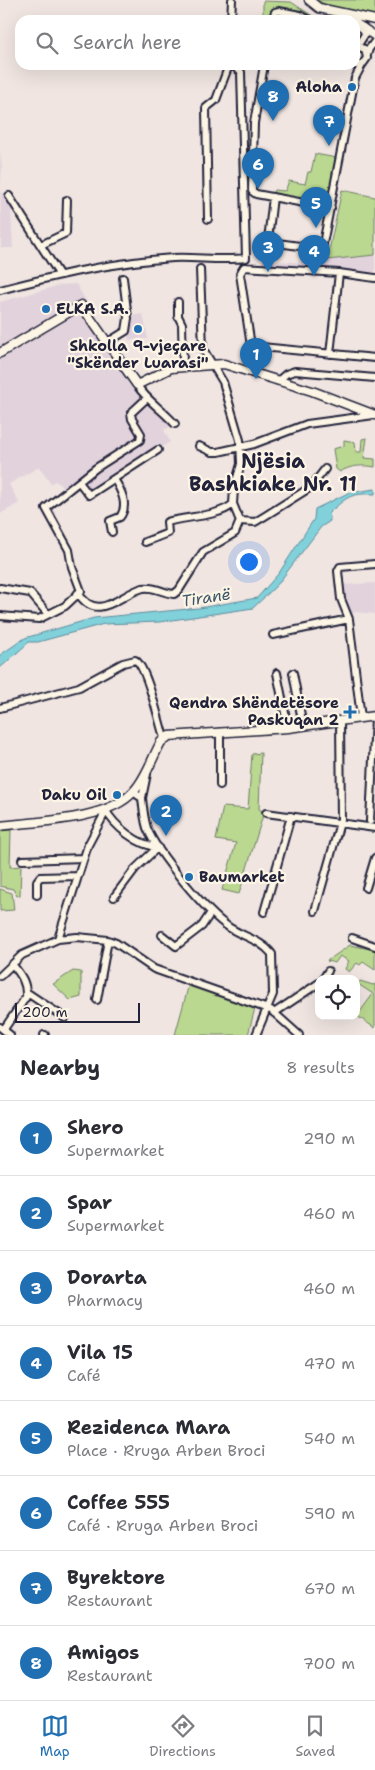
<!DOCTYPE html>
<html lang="en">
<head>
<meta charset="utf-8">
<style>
  body { margin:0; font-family:"Shantell Sans",sans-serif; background:#f7f7f7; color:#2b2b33 }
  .controls { position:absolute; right:15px; bottom:15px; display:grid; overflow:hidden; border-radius:10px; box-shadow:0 5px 20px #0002 }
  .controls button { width:45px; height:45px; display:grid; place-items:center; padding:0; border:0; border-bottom:1px solid #e1e1e2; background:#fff; color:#2b2b33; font:25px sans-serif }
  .scale { position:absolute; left:15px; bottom:12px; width:125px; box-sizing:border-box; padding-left:5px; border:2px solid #22223b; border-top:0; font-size:14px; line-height:18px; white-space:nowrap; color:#22223b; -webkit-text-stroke:4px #fcf5e5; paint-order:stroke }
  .you { position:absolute; left:248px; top:561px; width:18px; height:18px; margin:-12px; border:4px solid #fff; border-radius:50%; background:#1a73e8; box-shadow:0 0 0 8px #1a73e833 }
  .badge { display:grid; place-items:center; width:32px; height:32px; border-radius:50%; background:#1f6fb2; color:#fff; font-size:16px; font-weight:700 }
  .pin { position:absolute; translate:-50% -41px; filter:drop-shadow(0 1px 2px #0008) }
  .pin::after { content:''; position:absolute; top:26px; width:18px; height:15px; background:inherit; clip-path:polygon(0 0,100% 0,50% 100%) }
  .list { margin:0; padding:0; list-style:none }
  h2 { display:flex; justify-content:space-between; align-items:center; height:65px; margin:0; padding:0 20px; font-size:21px }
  h2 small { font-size:16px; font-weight:400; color:#7c7c81 }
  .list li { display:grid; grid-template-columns:32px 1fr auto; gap:15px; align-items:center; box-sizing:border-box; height:75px; padding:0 20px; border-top:1px solid #e1e1e2 }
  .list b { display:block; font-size:19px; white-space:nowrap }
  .list p { margin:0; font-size:16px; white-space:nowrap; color:#7c7c81 }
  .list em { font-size:16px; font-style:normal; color:#7c7c81 }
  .icon { flex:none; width:28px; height:28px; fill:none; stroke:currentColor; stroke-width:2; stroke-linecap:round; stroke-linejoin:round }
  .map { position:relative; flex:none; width:375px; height:1035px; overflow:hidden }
  .search { position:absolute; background:#fff; box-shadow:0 5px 20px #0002; left:15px; right:15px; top:15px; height:55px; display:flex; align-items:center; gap:12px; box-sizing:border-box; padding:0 18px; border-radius:15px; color:#7c7c81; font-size:19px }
  .sheet { height:665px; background:#fff }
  nav { display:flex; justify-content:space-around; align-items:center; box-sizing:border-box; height:70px; border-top:1px solid #e1e1e2; background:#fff; font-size:14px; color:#7c7c81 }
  nav a { display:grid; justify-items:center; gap:2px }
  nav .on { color:#1f6fb2 }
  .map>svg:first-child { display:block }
</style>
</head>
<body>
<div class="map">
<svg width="375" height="1035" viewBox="0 0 375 1035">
  <rect width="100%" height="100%" fill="#f0e5e1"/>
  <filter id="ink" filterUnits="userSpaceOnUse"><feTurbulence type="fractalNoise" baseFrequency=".02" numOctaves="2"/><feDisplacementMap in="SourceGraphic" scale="10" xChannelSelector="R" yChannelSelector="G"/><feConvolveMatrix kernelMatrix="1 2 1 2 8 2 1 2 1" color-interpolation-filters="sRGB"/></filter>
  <g filter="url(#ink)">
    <path fill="#e2d2dc" d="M0 150 2 168 0 191 14 210 11 211 13 248H1Z
      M375 255V272L262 266V260L295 262Z
      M76 284 86 301 81 305 137 385 175 424 164 430 170 442 92 493 79 482 65 493 59 483 54 481 51 484 39 467 9 484 19 503 0 514V302L61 285Z
      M143 314 148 339 129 340 127 321 130 316Z
      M375 583V614L355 612 350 616 343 585Z"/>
    <path fill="#bad890" stroke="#6e7d66" d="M317 0H375V15L326 5Z
      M263 1 291 2 319 20 277 9 270 20H263Z
      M315 154 337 158 328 203 272 194 274 190 285 191 289 181 305 184 308 172H311Z
      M342 190 375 197V255L327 260Z
      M367 438 364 458 375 459V467C364 465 350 465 340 472L336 469 333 449 344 446V440L355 442 356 452H361L362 439Z
      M261 753 259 809 264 812 239 894 222 890 236 843 216 840 223 807 248 809 252 754Z
      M11 830 10 867 21 866 20 895 17 896 13 889 0 886V831Z
      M0 889 12 893 14 910 0 911Z
      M350 945 375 950V970L363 962 360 965 357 963 349 972 345 969 349 961 340 956 335 963 327 961Z
      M73 971 81 972V997L70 1000 53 984Z
      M360 981 373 985 375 984V1028L357 1016 373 994 358 984Z
      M189 984 255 1008 248 1035H175Z"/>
    <path fill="#81d1db" stroke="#5b8b9b" d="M375 489V494C350 493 347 497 329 513L330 521 321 527 277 585 253 608 159 622 104 624 38 642H29L0 668V655L25 638 94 618 199 608 257 598 279 573 314 519 315 509 348 493Z"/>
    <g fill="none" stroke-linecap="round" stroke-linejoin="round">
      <g stroke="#22223b" stroke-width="10">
        <path id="minor" d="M231 20 232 0
          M272 20 275 12 279 11 300 15 309 20
          M358 45 365 34 363 27
          M367 55 369 49 375 41
          M264 65 254 123 252 191 256 194 331 208
          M353 65H362L367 58 365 49 355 46
          M9 196 59 274
          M273 197 268 240 270 242 322 249 355 78 362 65
          M208 219 206 108 216 100 229 65
          M41 245 66 233 67 200
          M0 290C57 275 114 262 173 258 197 257 222 261 246 258L241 72 232 65
          M178 302V316L182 324 183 365
          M108 342 126 331 128 318 123 278
          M251 346 375 358
          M330 354 339 273
          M251 371V346L240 274 244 267 339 273 375 278
          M278 381 286 374 295 371 375 378
          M137 385C147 401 162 409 175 424
          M199 446 212 452H218L254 444 307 424 374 415
          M79 482 89 495 158 450
          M240 521 255 522 265 516 311 487 325 469
          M112 532 110 521 120 517C129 505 121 490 114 479
          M145 542 168 533 167 522C187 516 219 517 233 504
          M0 588 30 593 48 614
          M78 593C98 624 120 594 143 588 154 586 163 593 174 594L179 590 203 552 235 533 240 521 233 504 234 488 241 464 240 440 223 382 203 349 200 269
          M0 616 39 619 65 606 81 591 72 567 69 550 46 508 96 468 140 440 141 434 132 419 131 413 146 399
          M273 635 349 619
          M277 673 288 728
          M293 673 303 726
          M0 708 79 687 123 663 135 660C146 664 160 725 164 738
          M361 718 349 619 341 599 338 571 340 567 375 564
          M220 732V785
          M133 792 142 798C143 808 144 818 147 828 157 853 207 913 230 928 244 937 261 940 272 954L273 994 256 1035
          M142 798 147 774
          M105 809C114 826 138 846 158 847
          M266 813 375 828
          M370 821 375 718
          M22 860 84 858
          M366 888 375 858
          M37 895V881L40 877 78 876
          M114 897 135 869 158 847
          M315 911 341 819 340 721
          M264 912 291 816
          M162 935 176 946 202 926 210 914
          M352 938 375 946
          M58 939 88 845 106 811
          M0 976 22 955 58 939 77 937 108 940 116 943 154 969 271 1010 299 1035
          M323 979 328 971
          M26 992 65 1018
          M97 1000 108 940
          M274 1013 319 983
          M0 1027 10 1035
          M4 1029 26 997C27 983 21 975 13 965
          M44 1035H45"/>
      </g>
      <g stroke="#22223b" stroke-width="11">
        <path id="major" d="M309 0 319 8 375 20
          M355 23 375 36
          M0 353 81 305 137 385 171 368 224 364 312 391 375 415
          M0 826C37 821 107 821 133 792 146 779 152 758 161 742L169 736 288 728 375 716"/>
      </g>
      <use href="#minor" stroke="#fcf5e5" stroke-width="6"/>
      <use href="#major" stroke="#fcf5e5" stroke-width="8"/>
    </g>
  </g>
  <g fill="#1f6fb2" stroke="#fcf5e5" stroke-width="2">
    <circle cx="352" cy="87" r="5"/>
    <circle cx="46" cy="309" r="5"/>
    <circle cx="138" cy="329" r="5"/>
    <path d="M347.5 704.5h5v5h5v5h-5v5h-5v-5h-5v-5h5z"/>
    <circle cx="117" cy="795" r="5"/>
    <circle cx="189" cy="877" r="5"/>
  </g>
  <g text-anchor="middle" stroke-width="4.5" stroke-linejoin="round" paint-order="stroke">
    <g font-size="15" font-weight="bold" fill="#22223b" stroke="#fcf5e5" text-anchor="end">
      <text x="342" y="92">Aloha</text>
      <text x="56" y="314" text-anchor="start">ELKA S.A.</text>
      <text x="138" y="351" text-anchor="middle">Shkolla 9-vjeçare<tspan x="138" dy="17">"Skënder Luarasi"</tspan></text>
      <text x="339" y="708">Qendra Shëndetësore<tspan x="339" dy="17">Paskuqan 2</tspan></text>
      <text x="107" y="800">Daku Oil</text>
      <text x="199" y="882" text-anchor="start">Baumarket</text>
    </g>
    <g font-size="16" font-style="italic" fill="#3e576b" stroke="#fcf5e5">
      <text transform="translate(206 597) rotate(-9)" y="6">Tiranë</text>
    </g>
    <g font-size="20" font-weight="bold" fill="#22223b" stroke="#fcf5e5">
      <text x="273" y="468">Njësia<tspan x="273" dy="23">Bashkiake Nr. 11</tspan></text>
    </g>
  </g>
</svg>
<div class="controls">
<button><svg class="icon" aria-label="locate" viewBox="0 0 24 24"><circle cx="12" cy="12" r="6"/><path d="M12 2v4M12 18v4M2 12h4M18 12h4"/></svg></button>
</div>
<div class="scale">200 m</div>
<div class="you"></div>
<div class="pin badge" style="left:256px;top:379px">1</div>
<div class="pin badge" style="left:166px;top:836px">2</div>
<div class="pin badge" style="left:268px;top:272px">3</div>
<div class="pin badge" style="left:314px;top:276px">4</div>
<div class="pin badge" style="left:316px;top:228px">5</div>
<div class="pin badge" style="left:258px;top:189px">6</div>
<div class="pin badge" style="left:329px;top:146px">7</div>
<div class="pin badge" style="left:273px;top:121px">8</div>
<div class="search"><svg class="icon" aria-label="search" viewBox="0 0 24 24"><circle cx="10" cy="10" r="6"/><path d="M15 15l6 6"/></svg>Search here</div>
</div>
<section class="sheet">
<h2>Nearby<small>8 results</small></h2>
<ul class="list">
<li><span class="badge">1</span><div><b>Shero</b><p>Supermarket</p></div><em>290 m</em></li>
<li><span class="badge">2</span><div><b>Spar</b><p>Supermarket</p></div><em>460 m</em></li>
<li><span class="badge">3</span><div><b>Dorarta</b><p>Pharmacy</p></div><em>460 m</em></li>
<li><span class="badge">4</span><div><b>Vila 15</b><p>Café</p></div><em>470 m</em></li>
<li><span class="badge">5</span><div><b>Rezidenca Mara</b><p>Place · Rruga Arben Broci</p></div><em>540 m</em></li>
<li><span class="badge">6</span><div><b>Coffee 555</b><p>Café · Rruga Arben Broci</p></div><em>590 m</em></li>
<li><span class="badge">7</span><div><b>Byrektore</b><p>Restaurant</p></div><em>670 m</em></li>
<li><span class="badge">8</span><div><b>Amigos</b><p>Restaurant</p></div><em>700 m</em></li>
</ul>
</section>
<nav>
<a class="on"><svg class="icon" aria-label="map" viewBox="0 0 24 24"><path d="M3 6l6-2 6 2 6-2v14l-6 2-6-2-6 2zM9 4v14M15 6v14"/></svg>Map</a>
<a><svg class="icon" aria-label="directions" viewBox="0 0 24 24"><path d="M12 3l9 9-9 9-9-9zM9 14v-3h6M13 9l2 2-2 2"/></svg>Directions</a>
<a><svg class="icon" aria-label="saved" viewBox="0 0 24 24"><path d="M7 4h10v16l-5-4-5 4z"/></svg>Saved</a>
</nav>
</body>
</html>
